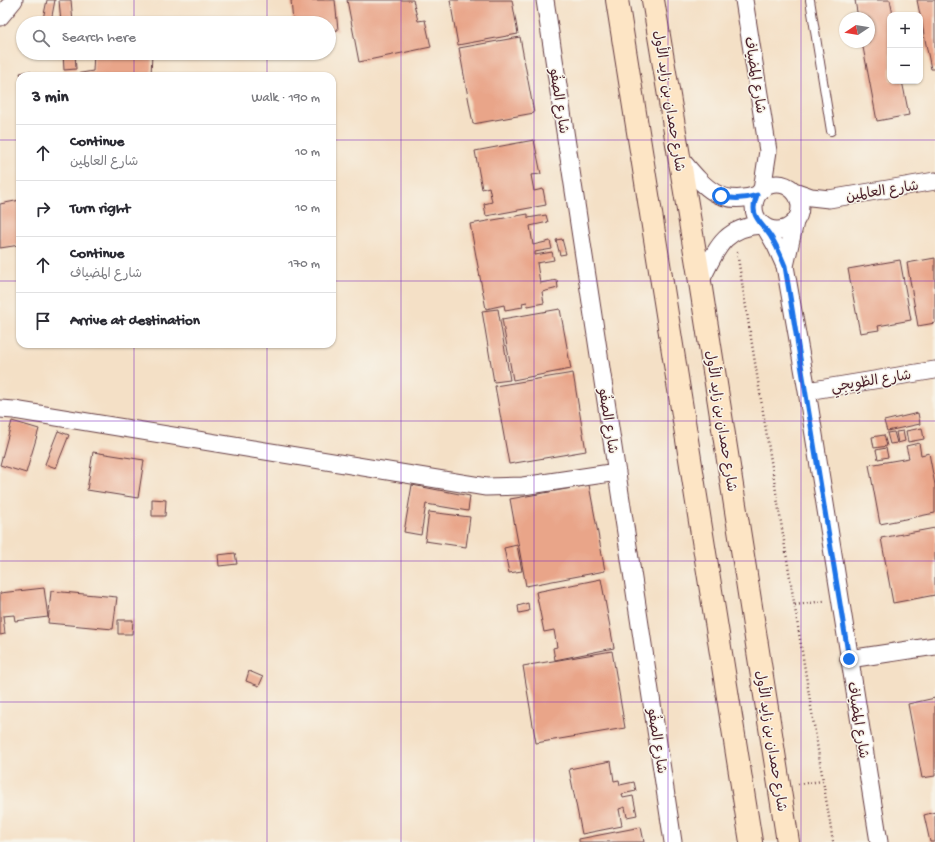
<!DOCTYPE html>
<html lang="en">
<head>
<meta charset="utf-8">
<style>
  body { margin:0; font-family:"Gochi Hand","Playpen Sans Arabic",sans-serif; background:#f7f7f7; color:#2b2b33 }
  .controls { position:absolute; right:12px; top:12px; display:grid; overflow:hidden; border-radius:8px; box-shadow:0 1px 3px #0004 }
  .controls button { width:36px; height:36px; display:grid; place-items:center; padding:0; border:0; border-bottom:1px solid #e1e1e2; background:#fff; color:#2b2b33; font:20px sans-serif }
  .compass { position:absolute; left:839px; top:12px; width:36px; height:36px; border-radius:50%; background:#fff; box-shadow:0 1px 3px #0004; rotate:258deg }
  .stop { position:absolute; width:12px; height:12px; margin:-9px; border:3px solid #1a73e8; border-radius:50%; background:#fff }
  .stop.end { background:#1a73e8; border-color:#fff; box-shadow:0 1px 4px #0008 }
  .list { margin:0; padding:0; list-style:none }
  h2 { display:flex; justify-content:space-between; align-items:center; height:52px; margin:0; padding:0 16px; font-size:17px }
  h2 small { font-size:13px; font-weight:400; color:#7c7c81 }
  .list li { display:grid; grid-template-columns:26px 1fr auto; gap:12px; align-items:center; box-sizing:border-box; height:56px; padding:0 16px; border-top:1px solid #e1e1e2 }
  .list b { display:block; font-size:15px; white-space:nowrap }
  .list p { margin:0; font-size:13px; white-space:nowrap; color:#7c7c81 }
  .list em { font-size:13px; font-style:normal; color:#7c7c81 }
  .icon { flex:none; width:22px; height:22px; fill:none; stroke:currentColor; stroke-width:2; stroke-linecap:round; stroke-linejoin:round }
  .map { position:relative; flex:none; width:935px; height:842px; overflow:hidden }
  .search { position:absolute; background:#fff; box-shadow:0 1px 3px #0004; left:16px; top:16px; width:320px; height:44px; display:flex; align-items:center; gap:10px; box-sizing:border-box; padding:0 14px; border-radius:22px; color:#7c7c81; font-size:15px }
  .panel { position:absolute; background:#fff; box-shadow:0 1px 3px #0004; left:16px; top:72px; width:320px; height:276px; border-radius:12px }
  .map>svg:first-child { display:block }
</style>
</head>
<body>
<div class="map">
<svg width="935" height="842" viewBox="0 0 935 842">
  <rect width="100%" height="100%" fill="#f7f3e8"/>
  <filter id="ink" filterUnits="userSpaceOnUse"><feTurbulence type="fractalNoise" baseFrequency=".025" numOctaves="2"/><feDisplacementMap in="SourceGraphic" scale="8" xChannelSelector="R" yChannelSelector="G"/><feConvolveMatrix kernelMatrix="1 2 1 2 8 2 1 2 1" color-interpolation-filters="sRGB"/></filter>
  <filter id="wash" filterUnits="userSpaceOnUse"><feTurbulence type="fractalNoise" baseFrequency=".012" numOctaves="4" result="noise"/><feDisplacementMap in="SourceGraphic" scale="16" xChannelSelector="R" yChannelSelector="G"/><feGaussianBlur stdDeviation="0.9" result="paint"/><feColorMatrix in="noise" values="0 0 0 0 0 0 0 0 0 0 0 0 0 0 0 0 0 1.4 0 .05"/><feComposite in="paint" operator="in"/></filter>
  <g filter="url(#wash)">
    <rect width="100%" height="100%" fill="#f4e0c6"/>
    <g id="blocks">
      <path fill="#e9a589" d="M47 0H55L51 21 43 19Z
        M59 0H71L73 23H61Z
        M291 0H335L338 30 329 31V23H293Z
        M347 0H413L418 21 425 20 431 47 359 62Z
        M450 0H512L518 34 458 45Z
        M855 0H890L893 15H890V81H902L909 115 877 121 862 42H869V18H858Z
        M917 0H935V69H931Z
        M520 37 534 113 473 124 459 48Z
        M63 53H75L76 69 64 70Z
        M94 53H152L151 76H64L93 71Z
        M30 71 31 76H21L20 73Z
        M534 140 541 174 531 175 534 191 543 189 546 205 486 216 484 204 492 202 489 187 482 189 475 151Z
        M20 200V245L0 248V204Z
        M528 214V218L546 215 548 222 530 226 533 245 550 241 552 249 535 252V255L552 252 554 260 537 263 540 283 557 280 558 288 542 292 544 303 528 306 527 302 522 303 523 307 505 310 504 305 486 309 470 224Z
        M562 239 566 254 560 255 556 240Z
        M935 258V323L918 326 907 263Z
        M900 260 911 320 878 326 879 330 860 333 848 269Z
        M498 309 510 380 494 382 482 311Z
        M560 309 571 369 513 380 502 319Z
        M573 373 586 451 509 464 495 386Z
        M918 413 920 424 887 431 884 421Z
        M12 421 39 429 26 473 0 465Z
        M922 428 924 439 908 442 906 431Z
        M58 431 69 435 56 468 45 464Z
        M903 431 905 441 898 443 896 432Z
        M894 432 897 443 890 444 887 433Z
        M884 435 887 446 874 448 872 437Z
        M919 443 921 455 929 453 935 485V513L880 524 869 465 909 458 906 446Z
        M886 448 888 457 878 459 876 450Z
        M93 452 144 460 138 498 87 490Z
        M412 485 470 496 468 511 426 504 421 535 404 532Z
        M589 485 605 571 526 586 510 499Z
        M152 499 166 500 165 516H152Z
        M429 512 470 517 466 547 425 541Z
        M935 528V595L893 603 881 538Z
        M517 545 522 571 509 573 504 548Z
        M235 553 237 564 219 566 218 555Z
        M601 579 614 648 555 660 553 648 557 647 554 630 544 632 536 592Z
        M44 588 48 617 15 621 14 615 3 616 5 634 0 635V593Z
        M51 591 117 597 113 629 48 623Z
        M528 603 529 611 519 613 518 606Z
        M118 620H133L132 634H118Z
        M612 651 625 728 536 743 523 666Z
        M249 671 263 677 259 686 246 681Z
        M935 698V776L922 778 908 704Z
        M611 761 614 781 619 780 620 785 634 782 636 791 622 794 623 798 633 796 637 815 627 817 625 807 619 809 622 826 582 834 569 769Z
        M935 812V842H930L924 815Z
        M641 827 644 842H579V839Z"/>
    </g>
  </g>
  <g filter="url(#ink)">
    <use href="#blocks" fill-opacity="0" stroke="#643c42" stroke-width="1"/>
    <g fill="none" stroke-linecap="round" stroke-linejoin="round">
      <g stroke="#643c42" stroke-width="10">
        <path id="service" d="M810 0 831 131"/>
      </g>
      <g stroke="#643c42" stroke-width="19">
        <path id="minor" d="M545 0 673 842
          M744 0 768 151 762 190
          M0 17 14 0
          M679 157C702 184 718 208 757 195
          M754 207a23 23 0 1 1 46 0a23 23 0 1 1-46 0Z
          M794 191 811 197 829 199 935 181
          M765 227 776 246 785 266 807 391 879 842
          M785 266 795 222
          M700 282C716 251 722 227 762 225
          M807 391 935 370
          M0 409 14 410 486 487 523 486 617 472
          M849 659 935 646"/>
      </g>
      <g stroke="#643c42" stroke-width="24">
        <path id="secondary" d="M617 0 751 842
          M653 0 700 282 788 842"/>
      </g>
      <path stroke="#643c42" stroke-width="2.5" stroke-dasharray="1 3" stroke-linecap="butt" d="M737 252 833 842
        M795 605 824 601
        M798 784 823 781"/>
      <use href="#service" stroke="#fff" stroke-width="8"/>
      <use href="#minor" stroke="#fff" stroke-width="17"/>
      <use href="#secondary" stroke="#fde5c5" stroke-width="22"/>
    </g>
  </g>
  <g fill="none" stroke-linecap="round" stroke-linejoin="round" filter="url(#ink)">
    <path stroke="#1a73e8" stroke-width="5" d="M721 196C734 200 745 199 757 195 748 217 761 221 771 237 777 246 781 256 785 266L849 659"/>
  </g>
  <path fill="none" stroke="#7b2cbf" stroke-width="1" stroke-opacity="0.55" d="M134 0V23M267 0V23M401 0V842M534 0V842M668 0V842M801 0V842M134 53V76M267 53V76M0 140H20M332 140H935M0 281H20M332 281H935M134 344V842M267 344V842M0 421H935M0 561H935M0 702H935"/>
  <g text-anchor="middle" stroke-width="3" stroke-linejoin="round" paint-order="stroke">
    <g font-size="14" fill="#4a1f2b" stroke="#f7f3e8">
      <text transform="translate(756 75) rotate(81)" y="5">شارع المضياف</text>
      <text transform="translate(560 101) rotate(81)" y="5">شارع الصفُو</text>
      <text transform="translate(670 101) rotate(81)" y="5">شارع حمدان بن زايد الأول</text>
      <text transform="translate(882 190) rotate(-9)" y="5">شارع العالمين</text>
      <text transform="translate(871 380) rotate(-9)" y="5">شارع الطْوِيجِي</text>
      <text transform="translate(609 421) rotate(81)" y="5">شارع الصفُو</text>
      <text transform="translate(722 421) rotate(81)" y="5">شارع حمدان بن زايد الأول</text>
      <text transform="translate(859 720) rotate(81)" y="5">شارع المضياف</text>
      <text transform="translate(658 741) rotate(81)" y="5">شارع الصفُو</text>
      <text transform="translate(772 741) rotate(81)" y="5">شارع حمدان بن زايد الأول</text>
    </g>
  </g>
</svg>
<div class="controls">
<button>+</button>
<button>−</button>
</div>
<svg class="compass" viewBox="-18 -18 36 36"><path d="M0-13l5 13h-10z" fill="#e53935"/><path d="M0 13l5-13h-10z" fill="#7c7c81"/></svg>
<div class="stop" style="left:721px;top:196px"></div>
<div class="stop end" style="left:849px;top:659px"></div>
<div class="search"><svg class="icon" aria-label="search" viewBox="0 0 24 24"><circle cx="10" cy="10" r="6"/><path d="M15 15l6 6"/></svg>Search here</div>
<section class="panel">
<h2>3 min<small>Walk · 190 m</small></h2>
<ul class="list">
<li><svg class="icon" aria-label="ahead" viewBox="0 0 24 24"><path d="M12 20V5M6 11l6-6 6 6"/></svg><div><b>Continue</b><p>شارع العالمين</p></div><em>10 m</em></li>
<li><svg class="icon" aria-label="right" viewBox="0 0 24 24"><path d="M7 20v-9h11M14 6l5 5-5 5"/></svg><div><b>Turn right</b></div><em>10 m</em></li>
<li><svg class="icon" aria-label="ahead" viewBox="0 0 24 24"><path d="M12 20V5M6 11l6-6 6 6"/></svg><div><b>Continue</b><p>شارع المضياف</p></div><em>170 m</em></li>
<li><svg class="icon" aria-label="arrive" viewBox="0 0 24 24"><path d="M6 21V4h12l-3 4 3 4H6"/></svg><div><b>Arrive at destination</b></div></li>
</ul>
</section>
</div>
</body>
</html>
